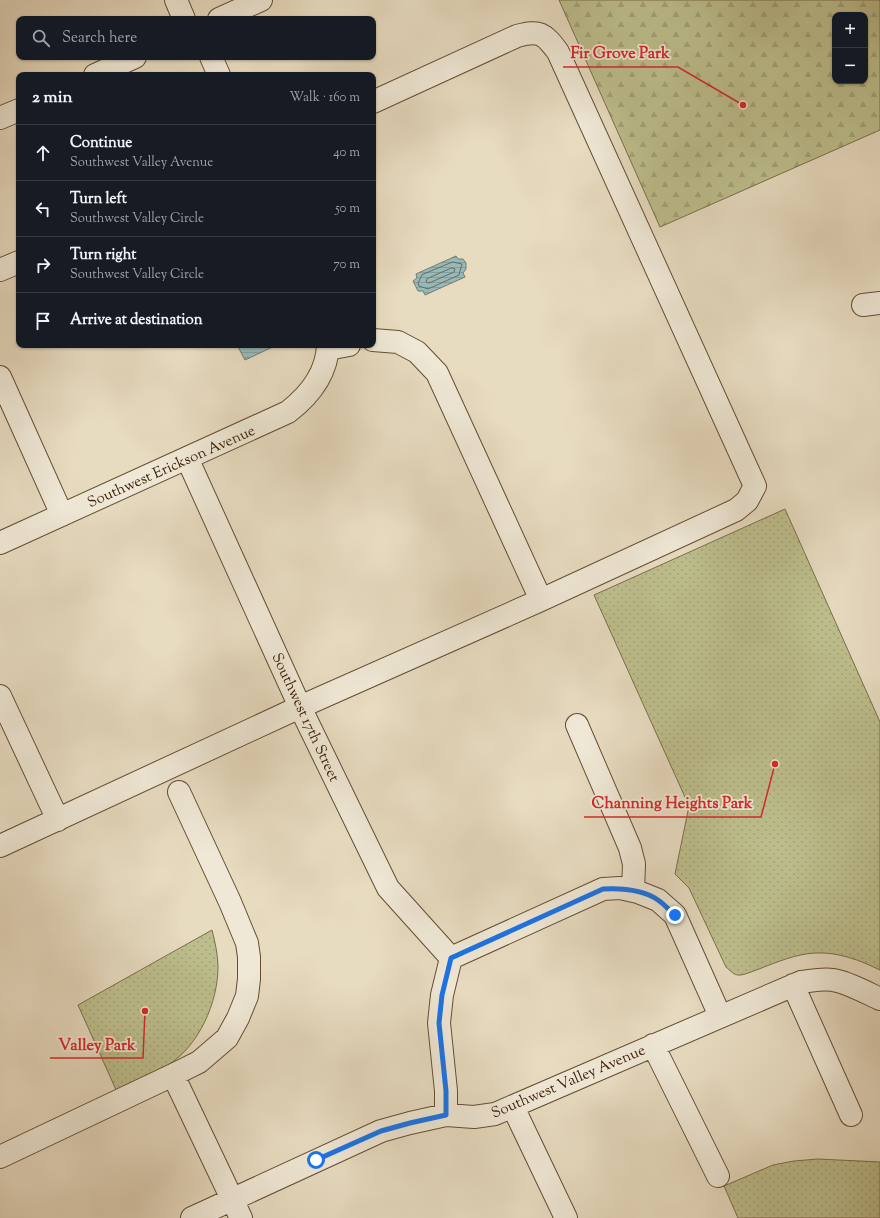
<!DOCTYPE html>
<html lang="en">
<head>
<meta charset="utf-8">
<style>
  body { margin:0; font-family:"Sorts Mill Goudy",serif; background:#242831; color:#f1f3f6 }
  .controls { position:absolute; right:12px; top:12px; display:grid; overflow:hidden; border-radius:8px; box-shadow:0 1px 3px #0004 }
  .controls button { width:36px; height:36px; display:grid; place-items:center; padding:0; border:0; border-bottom:1px solid #363941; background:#171b24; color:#f1f3f6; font:20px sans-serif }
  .stop { position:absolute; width:12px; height:12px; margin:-9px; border:3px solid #1a73e8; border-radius:50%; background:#fff }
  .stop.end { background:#1a73e8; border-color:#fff; box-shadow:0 1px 4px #0008 }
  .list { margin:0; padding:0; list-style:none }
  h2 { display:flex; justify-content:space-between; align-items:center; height:52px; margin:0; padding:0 16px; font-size:17px }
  h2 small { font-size:13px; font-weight:400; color:#9ea1a6 }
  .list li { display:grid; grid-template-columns:26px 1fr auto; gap:12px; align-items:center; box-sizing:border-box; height:56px; padding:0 16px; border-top:1px solid #363941 }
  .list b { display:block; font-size:15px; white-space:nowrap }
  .list p { margin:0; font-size:13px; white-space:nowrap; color:#9ea1a6 }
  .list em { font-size:13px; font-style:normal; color:#9ea1a6 }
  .icon { flex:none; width:22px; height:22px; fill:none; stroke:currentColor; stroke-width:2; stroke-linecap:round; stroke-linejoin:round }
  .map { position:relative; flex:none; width:880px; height:1218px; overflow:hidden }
  .search { position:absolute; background:#171b24; box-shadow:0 1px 3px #0004; left:16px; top:16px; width:360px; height:44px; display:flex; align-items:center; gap:10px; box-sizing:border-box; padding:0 14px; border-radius:8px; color:#9ea1a6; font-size:15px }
  .panel { position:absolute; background:#171b24; box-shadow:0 1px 3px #0004; left:16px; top:72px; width:360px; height:276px; border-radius:8px }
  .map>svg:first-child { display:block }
</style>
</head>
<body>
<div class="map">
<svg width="880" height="1218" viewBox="0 0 880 1218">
  <defs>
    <pattern id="forest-firs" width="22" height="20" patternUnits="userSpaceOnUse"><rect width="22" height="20" fill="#bdbe8d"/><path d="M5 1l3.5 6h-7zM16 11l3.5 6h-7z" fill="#a3a378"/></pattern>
    <pattern id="park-dots" width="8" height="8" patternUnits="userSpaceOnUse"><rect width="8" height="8" fill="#bdbe8d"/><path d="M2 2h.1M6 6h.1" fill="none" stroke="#a3a378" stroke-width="1.8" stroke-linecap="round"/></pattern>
    <pattern id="water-rules" width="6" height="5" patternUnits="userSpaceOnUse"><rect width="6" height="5" fill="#97bab8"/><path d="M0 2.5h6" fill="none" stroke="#839f9d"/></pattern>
  </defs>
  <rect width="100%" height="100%" fill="#e7dbc0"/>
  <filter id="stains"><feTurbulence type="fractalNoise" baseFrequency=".005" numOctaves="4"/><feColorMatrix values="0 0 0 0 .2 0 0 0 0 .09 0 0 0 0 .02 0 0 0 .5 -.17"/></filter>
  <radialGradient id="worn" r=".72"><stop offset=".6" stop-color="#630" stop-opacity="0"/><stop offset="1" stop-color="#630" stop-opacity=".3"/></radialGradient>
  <path fill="url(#forest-firs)" stroke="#7c6e4a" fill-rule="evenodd" d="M559 0H880V130L660 227ZM835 15H865V81H835Z"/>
  <path fill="url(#park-dots)" stroke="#7c6e4a" d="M785 509 880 722V970C859 960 839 952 815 953 796 954 777 962 759 969 753 971 747 974 741 975 734 976 731 971 726 967L689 888 675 874 689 806 594 595Z
    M212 930C215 942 218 955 218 967 218 1002 199 1046 168 1065 152 1076 134 1083 117 1092L78 1005Z
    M818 1159 880 1162V1218H738L724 1186 773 1165 794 1161Z"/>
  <path fill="url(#water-rules)" stroke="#727c71" d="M456 256 458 259H463L466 263V269L463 273 465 277 425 295 423 291H418L413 281 417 278 416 274Z
    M237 345H277L245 360Z"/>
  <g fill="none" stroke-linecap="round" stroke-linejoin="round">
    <path stroke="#686c5f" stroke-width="1" d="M453 262 462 264 459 275 428 289 419 286 418 283 422 275Z
      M452 268 455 269 454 272 429 283 426 282 427 279Z"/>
    <g stroke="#654d34" stroke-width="24">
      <path id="minor" d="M176 0 184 19
        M219 19 261 0
        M211 57 219 75
        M95 75 135 57
        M0 118 19 110
        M0 270 19 262
        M863 305 880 303
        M373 340 398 342 417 352 437 373 541 600
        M328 349 349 345
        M0 377 62 515
        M187 458 300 707 388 888 451 958
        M0 543 288 412C310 395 327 374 328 345
        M0 696 58 820
        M577 725 630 848 634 864 633 891
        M0 846 300 707 541 600 736 510 747 501 755 486 558 52C544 33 540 30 517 36L373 102
        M451 958 603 889 620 888 638 892 658 900 675 915 720 1016
        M793 985 851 1115
        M653 1045 718 1176
        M173 1075 241 1218
        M513 1107 566 1218
        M446 1115V1091L439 1023 442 995 451 958
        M0 1157 173 1075 199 1062 227 1038 238 1018 247 996 249 979V957L247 943 230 902 179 792
        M192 1218 381 1131 410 1123 446 1115 474 1117 495 1114 801 982C811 981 822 978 833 980 847 982 867 993 880 999"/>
    </g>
    <use href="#minor" stroke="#efe8d6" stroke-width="22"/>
  </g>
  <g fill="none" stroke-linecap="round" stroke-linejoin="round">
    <path stroke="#1a73e8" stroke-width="5" d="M316 1160 381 1131 410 1123 446 1115V1091L439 1023 442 995 451 958 603 889C621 888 642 889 658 900 664 904 669 910 675 915"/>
  </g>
  <g text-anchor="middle" stroke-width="3.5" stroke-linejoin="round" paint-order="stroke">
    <g font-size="15" fill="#3a1e06" stroke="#efe8d6">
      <text transform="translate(171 466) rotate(-24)" y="5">Southwest Erickson Avenue</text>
      <text transform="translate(306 717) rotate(65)" y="5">Southwest 17th Street</text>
      <text transform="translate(568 1081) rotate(-23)" y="5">Southwest Valley Avenue</text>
    </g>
  </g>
  <path fill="none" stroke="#d62828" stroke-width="1.5" d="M743 105L678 67H563M775 764L761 817H584M145 1011L143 1058H50"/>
  <g fill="#d62828" stroke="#efe8d6" stroke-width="1.5">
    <circle cx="743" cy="105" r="4"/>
    <circle cx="775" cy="764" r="4"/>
    <circle cx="145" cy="1011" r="4"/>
  </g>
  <g font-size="16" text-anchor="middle" font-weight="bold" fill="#d62828" stroke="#efe8d6" stroke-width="3.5" stroke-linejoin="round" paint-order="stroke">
    <text x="620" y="58">Fir Grove Park</text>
    <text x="672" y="808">Channing Heights Park</text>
    <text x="97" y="1050">Valley Park</text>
  </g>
  <rect width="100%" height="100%" filter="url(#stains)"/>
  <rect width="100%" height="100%" fill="url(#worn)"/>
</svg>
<div class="controls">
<button>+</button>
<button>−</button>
</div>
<div class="stop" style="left:316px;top:1160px"></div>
<div class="stop end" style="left:675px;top:915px"></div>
<div class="search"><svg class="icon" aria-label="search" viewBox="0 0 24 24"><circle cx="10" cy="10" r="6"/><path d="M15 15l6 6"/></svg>Search here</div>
<section class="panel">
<h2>2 min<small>Walk · 160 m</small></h2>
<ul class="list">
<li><svg class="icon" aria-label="ahead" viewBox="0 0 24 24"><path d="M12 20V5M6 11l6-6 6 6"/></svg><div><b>Continue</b><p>Southwest Valley Avenue</p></div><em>40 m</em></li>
<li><svg class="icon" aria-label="left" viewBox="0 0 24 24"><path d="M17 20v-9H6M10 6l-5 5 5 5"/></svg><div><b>Turn left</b><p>Southwest Valley Circle</p></div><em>50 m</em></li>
<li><svg class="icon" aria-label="right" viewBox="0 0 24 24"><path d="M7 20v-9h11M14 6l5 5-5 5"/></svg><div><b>Turn right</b><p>Southwest Valley Circle</p></div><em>70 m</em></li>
<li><svg class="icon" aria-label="arrive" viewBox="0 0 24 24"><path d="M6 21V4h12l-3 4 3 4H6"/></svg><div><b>Arrive at destination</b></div></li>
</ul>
</section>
</div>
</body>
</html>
